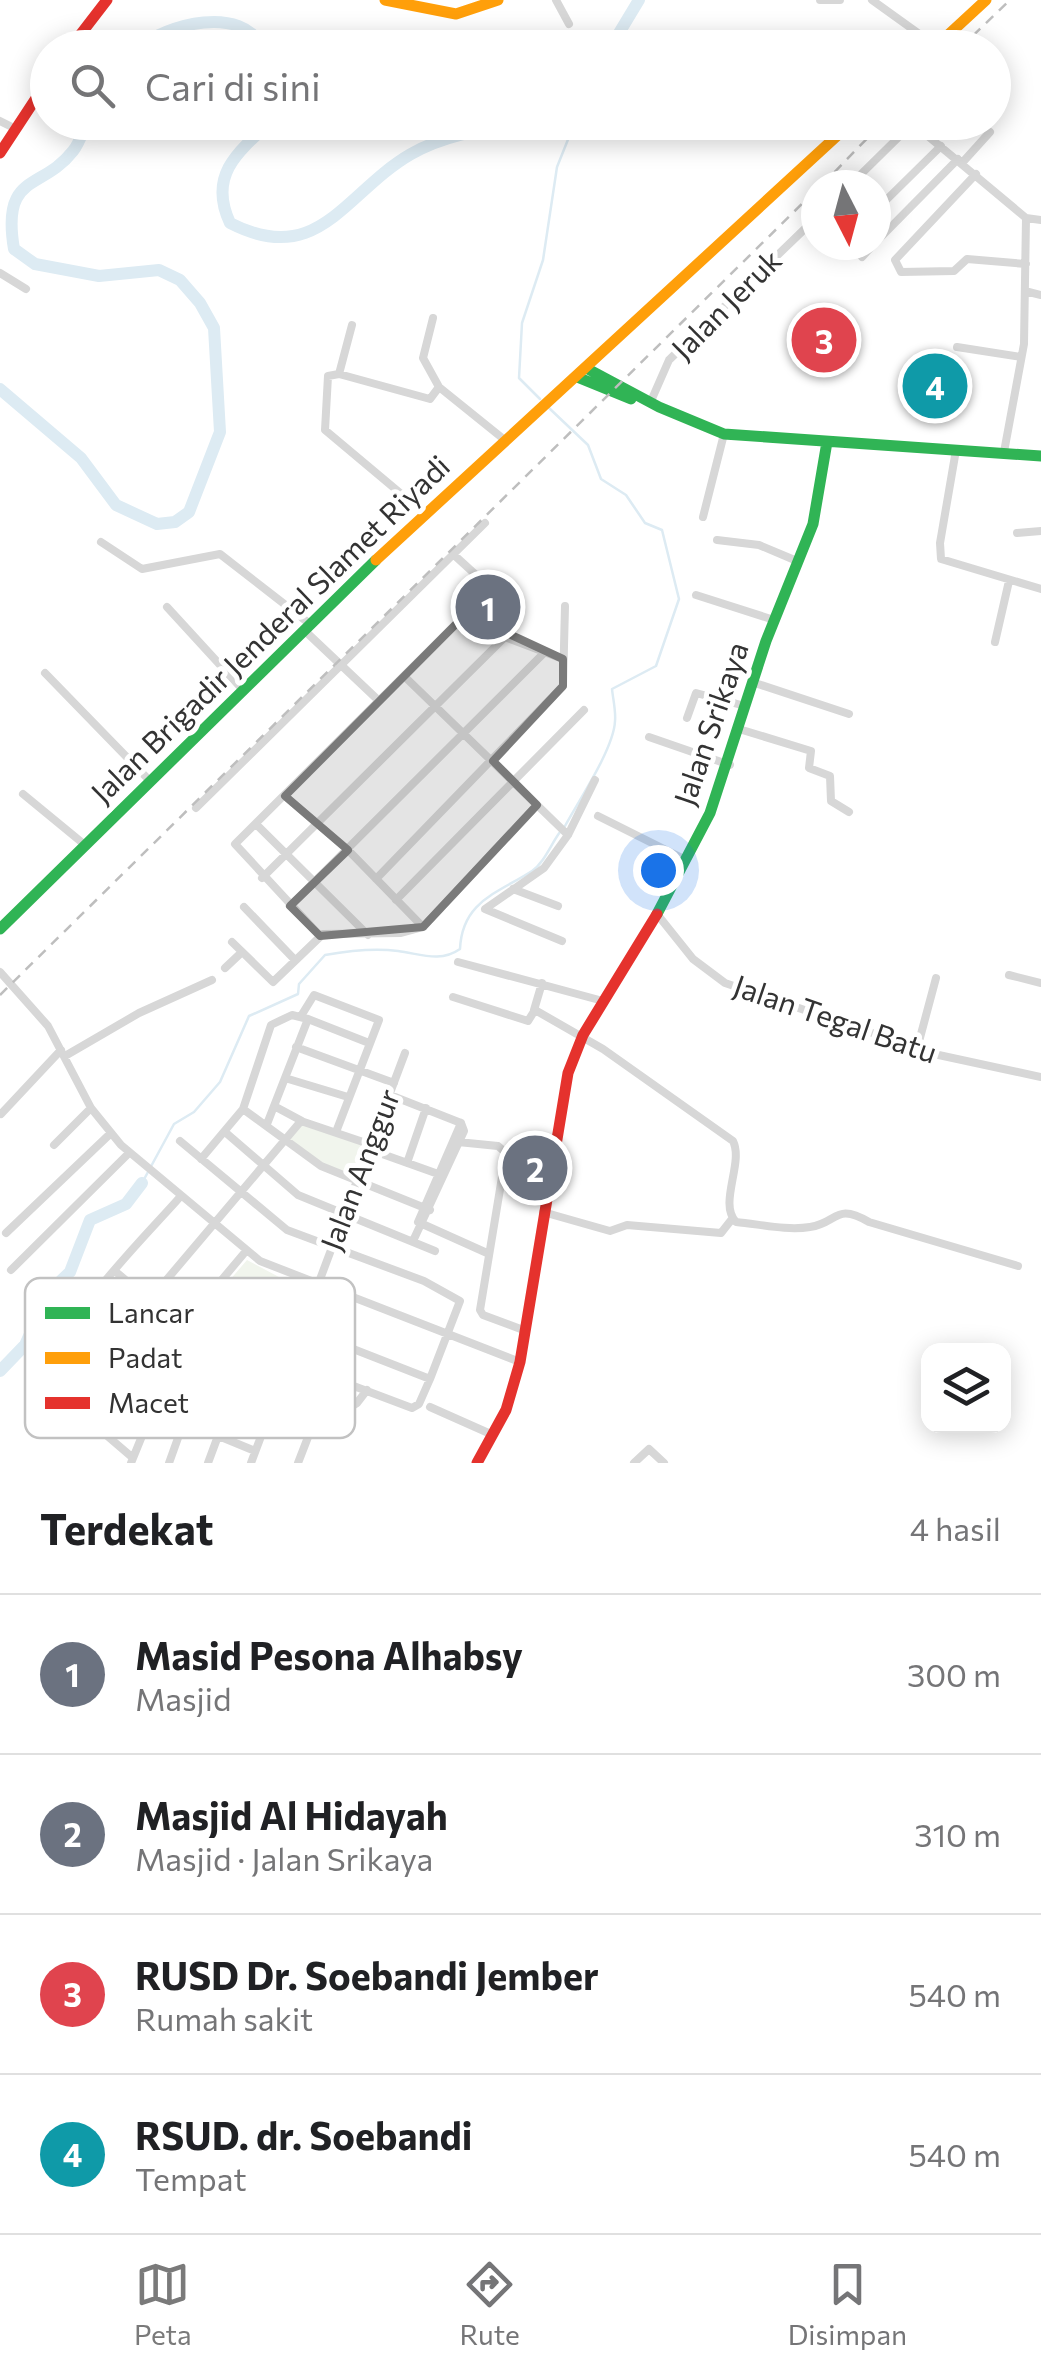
<!DOCTYPE html>
<html lang="id">
<head>
<meta charset="utf-8">
<style>
  body { margin:0; font-family:Commissioner,sans-serif; background:#f2f2f2; color:#202124 }
  .controls { position:absolute; right:30px; bottom:30px; display:grid; overflow:hidden; border-radius:20px; box-shadow:0 5px 25px #0003 }
  .controls button { width:90px; height:90px; display:grid; place-items:center; padding:0; border:0; border-bottom:2px solid #e0e0e0; background:#fff; color:#202124; font:50px sans-serif }
  .compass { position:absolute; left:801px; top:170px; width:90px; height:90px; border-radius:50%; background:#fff; box-shadow:0 5px 25px #0003; rotate:174deg }
  .you { position:absolute; left:658px; top:870px; width:35px; height:35px; margin:-25px; border:8px solid #fff; border-radius:50%; background:#1a73e8; box-shadow:0 0 0 15px #1a73e833 }
  .badge { display:grid; place-items:center; width:65px; height:65px; border-radius:50%; background:#7a7a7a; color:#fff; font-size:32px; font-weight:700 }
  .pin { position:absolute; translate:-50% -50%; border:5px solid #fff; box-shadow:0 2px 10px #0006 }
  .list { margin:0; padding:0; list-style:none }
  h2 { display:flex; justify-content:space-between; align-items:center; height:130px; margin:0; padding:0 40px; font-size:42px }
  h2 small { font-size:32px; font-weight:400; color:#757577 }
  .list li { display:grid; grid-template-columns:65px 1fr auto; gap:30px; align-items:center; box-sizing:border-box; height:160px; padding:0 40px; border-top:2px solid #e0e0e0 }
  .list b { display:block; font-size:38px; white-space:nowrap }
  .list p { margin:0; font-size:32px; white-space:nowrap; color:#757577 }
  .list em { font-size:32px; font-style:normal; color:#757577 }
  .icon { flex:none; width:55px; height:55px; fill:none; stroke:currentColor; stroke-width:2; stroke-linecap:round; stroke-linejoin:round }
  .map { position:relative; flex:none; width:1041px; height:1463px; overflow:hidden }
  .search { position:absolute; background:#fff; box-shadow:0 5px 25px #0003; left:30px; right:30px; top:30px; height:110px; display:flex; align-items:center; gap:25px; box-sizing:border-box; padding:0 35px; border-radius:55px; color:#757577; font-size:38px }
  .sheet { height:770px; background:#fff }
  nav { display:flex; justify-content:space-around; align-items:center; box-sizing:border-box; height:140px; border-top:2px solid #e0e0e0; background:#fff; font-size:28px; color:#757577 }
  nav a { display:grid; justify-items:center; gap:5px }
  nav .on { color:#7a7a7a }
  .map>svg:first-child { display:block }
</style>
</head>
<body>
<div class="map">
<svg width="1041" height="1463" viewBox="0 0 1041 1463">
  <rect width="100%" height="100%" fill="#fff"/>
  <path fill="#f1f5ed" d="M302 1121 372 1144 358 1182 321 1165 285 1139Z
    M247 1260 311 1294 294 1342 230 1317 211 1302Z"/>
  <g fill="none" stroke-linecap="round" stroke-linejoin="round">
    <path stroke="#ddebf3" stroke-width="2.5" d="M540 399 519 378 522 323 543 260 557 167 575 122
      M549 408 588 445 601 479 626 495 645 523 662 530 679 599 656 666 612 689C613 699 616 711 615 721 614 749 576 805 565 826
      M142 1183 174 1124 194 1112 220 1082 249 1016 298 994 299 984 325 955C347 951 376 948 398 951 421 954 440 963 460 949 462 901 498 893 532 871 544 863 551 844 560 832"/>
    <path stroke="#ddebf3" stroke-width="12" d="M139 48C166 24 243 4 262 48
      M610 48 639 0
      M271 122C237 152 208 176 230 223 319 269 345 192 411 154 448 133 488 129 530 122
      M0 389 81 458 116 505 157 524 175 522 189 512 220 432 214 328 200 303 180 280 159 270 99 276 35 264 14 249C1 172 42 191 73 151 79 144 83 131 87 122
      M0 1371 25 1345 49 1292 70 1272 90 1220 126 1204 142 1183"/>
    <path stroke="#d7d7d7" stroke-width="8" d="M556 0 569 24
      M820 0H840
      M872 0 936 46
      M0 121 16 129
      M911 122 1026 218 1024 344 1004 452
      M962 163 990 132
      M976 174 895 260 901 272 954 271 967 259 1026 264
      M850 185 914 122
      M876 210 941 146
      M1026 218 1041 220
      M876 242 958 159
      M862 257 873 245
      M0 273 26 289
      M1025 291 1041 295
      M433 318 423 358 439 387 506 441
      M957 347 1021 357
      M339 374 352 325
      M651 401 669 360 816 218
      M956 450 940 543 941 559 1041 589
      M424 513 325 430 328 376 339 374 430 399 439 387
      M703 517 724 434
      M1017 533 1041 531
      M717 540 759 545 797 561
      M101 542 142 569 220 554 310 624
      M453 554 498 595
      M696 595 774 620
      M167 607 244 691
      M466 614 505 637 563 659
      M304 630 378 700
      M995 642 1009 581
      M45 673 150 781
      M404 676 568 835
      M752 682 849 714
      M687 718 696 693 745 706
      M739 729 811 751 809 768 830 776 831 801 849 812
      M649 737 730 765
      M23 794 85 845
      M285 796 348 850 423 927 537 805
      M196 808 485 523
      M598 816 686 860
      M256 824 368 935
      M262 878 505 637
      M376 879 563 686 565 606
      M513 889 558 906
      M396 900 584 710
      M290 906 544 653
      M244 907 295 960
      M657 914 693 959 725 983 934 1054 1041 1077
      M320 936 235 844 466 614 477 586
      M562 941 485 909 544 868 568 835 595 780
      M232 942 273 982 323 934 401 933 423 927
      M458 962 603 1001
      M225 968 242 952
      M0 972 48 1026 91 1108 121 1145 260 1261 520 1362
      M1009 975 1041 983
      M453 997 528 1021 535 1010 603 1049 733 1141C744 1163 718 1204 736 1222 759 1224 787 1231 810 1227 838 1223 835 1202 869 1222L1018 1266
      M534 1010 542 983
      M301 1016 314 995 379 1020 336 1132
      M296 1047 394 1083
      M917 1049 936 978
      M65 1056 139 1013 212 980
      M285 1078 348 1097
      M390 1095 461 1123
      M274 1106 302 1121
      M243 1109 321 1166 430 1210
      M1 1114 61 1050
      M461 1123 418 1222 487 1253
      M267 1124 308 1019 369 1043
      M225 1132 298 1195 435 1251
      M180 1141 287 1230 424 1281 460 1301 430 1379 302 1329
      M458 1142 498 1146 506 1153 480 1310 483 1315 526 1331
      M54 1145 91 1108
      M371 1150 441 1175
      M201 1159 243 1109 271 1025 292 1015 308 1019
      M407 1163 426 1108
      M504 1178 547 1184
      M543 1212 610 1231 627 1225 721 1233 732 1219
      M6 1233 111 1133
      M413 1241 464 1131 461 1123
      M11 1270 129 1153
      M116 1272 209 1350 283 1379
      M202 1303 223 1316 295 1346
      M64 1337 97 1362
      M290 1362 412 1408 419 1404 430 1379
      M186 1379 310 1432 298 1463
      M130 1389 246 1251
      M280 1390 340 1411
      M430 1407 493 1435
      M77 1410 110 1372
      M158 1412 209 1350
      M310 1432 357 1403 367 1390
      M255 1451 153 1409 97 1362 301 1121 372 1145
      M133 1458 77 1410 52 1380C47 1332 147 1235 180 1197
      M131 1463 153 1409
      M169 1463 183 1424
      M208 1463 218 1436
      M251 1463 405 1053
      M634 1463 649 1449 664 1463"/>
    <path stroke="#30b455" stroke-width="11" d="M586 368 659 407 724 434 1041 456
      M577 377 631 399
      M657 914 710 813 766 641 813 524 827 442
      M0 929 376 560"/>
    <path stroke="#ff9f0a" stroke-width="11" d="M385 0 456 14 498 0
      M934 48 986 0
      M376 560 852 122"/>
    <path stroke="#e5322d" stroke-width="11" d="M70 48 107 0
      M0 153 48 80
      M477 1463 506 1410 520 1362 568 1073 583 1035 657 914"/>
    <path stroke="#bebebe" stroke-width="2.5" stroke-dasharray="10 8" stroke-linecap="butt" d="M960 48 1010 0
      M822 185 883 122
      M0 995 816 190"/>
  </g>
  <path fill="#7a7a7a" fill-opacity="0.2" stroke="#7a7a7a" stroke-width="8" stroke-linejoin="round" d="M466 614 563 659V686L493 761 537 805 423 927 320 936 290 906 348 850 285 796Z"/>
  <g text-anchor="middle" stroke-width="10" stroke-linejoin="round" paint-order="stroke">
    <g font-size="30" fill="#333" stroke="#fff">
      <text transform="translate(727 305) rotate(-45)" y="10">Jalan Jeruk</text>
      <text transform="translate(271 630) rotate(-44)" y="10">Jalan Brigadir Jenderal Slamet Riyadi</text>
      <text transform="translate(712 724) rotate(-71)" y="10">Jalan Srikaya</text>
      <text transform="translate(835 1020) rotate(19)" y="10">Jalan Tegal Batu</text>
      <text transform="translate(361 1170) rotate(-69)" y="10">Jalan Anggur</text>
    </g>
  </g>
  <rect x="25" y="1278" width="330" height="160" rx="15" fill="#fff" stroke="#c2c2c2" stroke-width="2.5"/>
  <rect x="45" y="1307" width="45" height="12" fill="#30b455"/>
  <rect x="45" y="1352" width="45" height="12" fill="#ff9f0a"/>
  <rect x="45" y="1397" width="45" height="12" fill="#e5322d"/>
  <g font-size="28" fill="#333">
    <text x="108" y="1323">Lancar</text>
    <text x="108" y="1368">Padat</text>
    <text x="108" y="1413">Macet</text>
  </g>
</svg>
<div class="controls">
<button><svg class="icon" aria-label="layers" viewBox="0 0 24 24"><path d="M12 4l9 5-9 5-9-5zM3 14l9 5 9-5"/></svg></button>
</div>
<svg class="compass" viewBox="-18 -18 36 36"><path d="M0-13l5 13h-10z" fill="#e53935"/><path d="M0 13l5-13h-10z" fill="#757577"/></svg>
<div class="you"></div>
<div class="pin badge" style="left:488px;top:607px;background:#6b7280">1</div>
<div class="pin badge" style="left:535px;top:1168px;background:#6b7280">2</div>
<div class="pin badge" style="left:824px;top:340px;background:#e0444e">3</div>
<div class="pin badge" style="left:935px;top:386px;background:#0f9aa8">4</div>
<div class="search"><svg class="icon" aria-label="search" viewBox="0 0 24 24"><circle cx="10" cy="10" r="6"/><path d="M15 15l6 6"/></svg>Cari di sini</div>
</div>
<section class="sheet">
<h2>Terdekat<small>4 hasil</small></h2>
<ul class="list">
<li><span class="badge" style="background:#6b7280">1</span><div><b>Masid Pesona Alhabsy</b><p>Masjid</p></div><em>300 m</em></li>
<li><span class="badge" style="background:#6b7280">2</span><div><b>Masjid Al Hidayah</b><p>Masjid · Jalan Srikaya</p></div><em>310 m</em></li>
<li><span class="badge" style="background:#e0444e">3</span><div><b>RUSD Dr. Soebandi Jember</b><p>Rumah sakit</p></div><em>540 m</em></li>
<li><span class="badge" style="background:#0f9aa8">4</span><div><b>RSUD. dr. Soebandi</b><p>Tempat</p></div><em>540 m</em></li>
</ul>
</section>
<nav>
<a class="on"><svg class="icon" aria-label="map" viewBox="0 0 24 24"><path d="M3 6l6-2 6 2 6-2v14l-6 2-6-2-6 2zM9 4v14M15 6v14"/></svg>Peta</a>
<a><svg class="icon" aria-label="directions" viewBox="0 0 24 24"><path d="M12 3l9 9-9 9-9-9zM9 14v-3h6M13 9l2 2-2 2"/></svg>Rute</a>
<a><svg class="icon" aria-label="saved" viewBox="0 0 24 24"><path d="M7 4h10v16l-5-4-5 4z"/></svg>Disimpan</a>
</nav>
</body>
</html>
